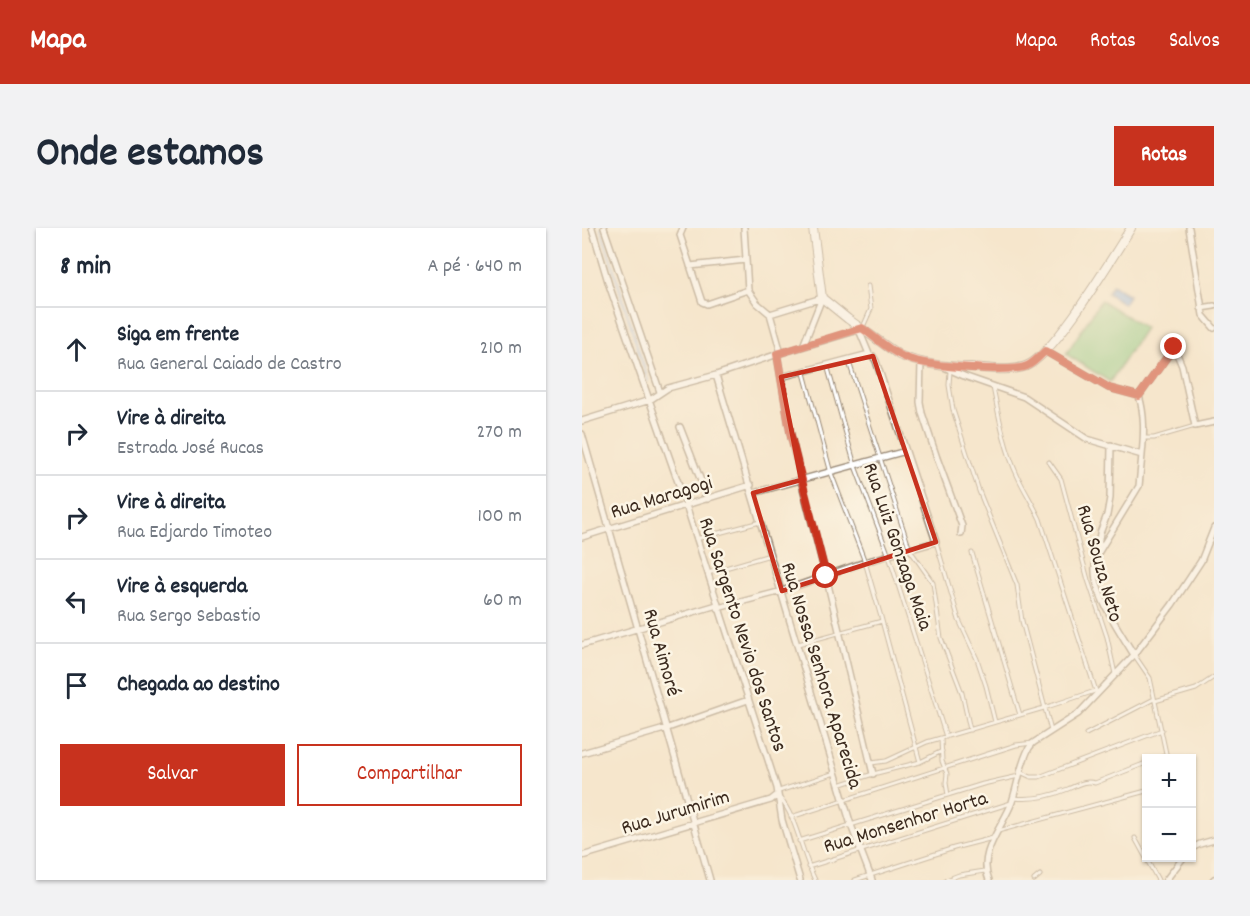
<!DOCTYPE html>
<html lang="pt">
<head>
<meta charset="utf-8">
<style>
  body { margin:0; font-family:Dekko,sans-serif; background:#f2f2f3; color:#1f2937 }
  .controls { position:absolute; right:18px; bottom:18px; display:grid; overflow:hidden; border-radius:0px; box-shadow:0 2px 4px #0004 }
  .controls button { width:54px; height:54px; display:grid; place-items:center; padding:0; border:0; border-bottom:2px solid #e0e1e3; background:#fff; color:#1f2937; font:30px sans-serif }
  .stop { position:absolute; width:18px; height:18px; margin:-14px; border:4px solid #c8321e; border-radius:50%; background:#fff }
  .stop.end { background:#c8321e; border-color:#fff; box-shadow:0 2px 6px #0008 }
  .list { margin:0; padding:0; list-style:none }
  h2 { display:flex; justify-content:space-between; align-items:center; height:78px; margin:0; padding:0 24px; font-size:26px }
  h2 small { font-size:20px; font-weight:400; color:#747a83 }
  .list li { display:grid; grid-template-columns:39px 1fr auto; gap:18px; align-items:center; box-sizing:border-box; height:84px; padding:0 24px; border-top:2px solid #e0e1e3 }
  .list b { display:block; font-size:22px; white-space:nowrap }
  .list p { margin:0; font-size:20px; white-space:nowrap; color:#747a83 }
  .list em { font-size:20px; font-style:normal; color:#747a83 }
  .actions { display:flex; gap:12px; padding:18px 24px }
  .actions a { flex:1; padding:14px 0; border:2px solid #c8321e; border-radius:0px; text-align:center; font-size:21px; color:#c8321e }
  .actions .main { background:#c8321e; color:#fff }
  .icon { flex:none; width:33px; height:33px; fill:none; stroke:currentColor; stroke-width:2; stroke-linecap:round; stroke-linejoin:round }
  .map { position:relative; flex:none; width:632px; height:652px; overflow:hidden; border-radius:0px }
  header { display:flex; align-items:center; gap:36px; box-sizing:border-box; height:84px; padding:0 30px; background:#c8321e; color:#fff }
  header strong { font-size:28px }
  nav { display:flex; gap:33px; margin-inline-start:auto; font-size:21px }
  .intro { display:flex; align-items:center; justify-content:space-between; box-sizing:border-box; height:144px; padding:0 36px }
  h1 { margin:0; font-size:42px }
  .button { padding:15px 27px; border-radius:0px; background:#c8321e; color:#fff; font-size:21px; font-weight:700 }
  main { display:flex; gap:36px; padding:0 36px }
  aside { flex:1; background:#fff; border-radius:0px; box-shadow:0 2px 4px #0004 }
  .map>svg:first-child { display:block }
</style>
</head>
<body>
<header>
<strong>Mapa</strong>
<nav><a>Mapa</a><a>Rotas</a><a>Salvos</a></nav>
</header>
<div class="intro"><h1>Onde estamos</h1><a class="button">Rotas</a></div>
<main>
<aside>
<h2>8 min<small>A pé · 640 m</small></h2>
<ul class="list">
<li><svg class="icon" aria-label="ahead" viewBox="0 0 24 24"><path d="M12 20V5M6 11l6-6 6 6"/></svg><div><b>Siga em frente</b><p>Rua General Caiado de Castro</p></div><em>210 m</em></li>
<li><svg class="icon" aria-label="right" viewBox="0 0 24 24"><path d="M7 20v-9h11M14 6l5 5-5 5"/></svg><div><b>Vire à direita</b><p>Estrada José Rucas</p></div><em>270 m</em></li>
<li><svg class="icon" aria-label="right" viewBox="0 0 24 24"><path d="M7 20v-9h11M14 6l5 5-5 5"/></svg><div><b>Vire à direita</b><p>Rua Edjardo Timoteo</p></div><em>100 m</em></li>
<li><svg class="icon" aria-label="left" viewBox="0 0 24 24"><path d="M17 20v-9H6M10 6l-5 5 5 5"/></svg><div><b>Vire à esquerda</b><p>Rua Sergo Sebastio</p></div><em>60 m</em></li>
<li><svg class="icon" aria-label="arrive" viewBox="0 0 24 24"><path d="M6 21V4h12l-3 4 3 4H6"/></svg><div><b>Chegada ao destino</b></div></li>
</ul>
<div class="actions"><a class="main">Salvar</a><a>Compartilhar</a></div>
</aside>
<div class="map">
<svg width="632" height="652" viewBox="0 0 632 652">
  <rect width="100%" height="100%" fill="#fcf5e5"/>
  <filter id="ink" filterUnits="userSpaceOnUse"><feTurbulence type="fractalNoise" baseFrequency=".0167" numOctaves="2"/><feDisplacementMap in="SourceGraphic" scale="12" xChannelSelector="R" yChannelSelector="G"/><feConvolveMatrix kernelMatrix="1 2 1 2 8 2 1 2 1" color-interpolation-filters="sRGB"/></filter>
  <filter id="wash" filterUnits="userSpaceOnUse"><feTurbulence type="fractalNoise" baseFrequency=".008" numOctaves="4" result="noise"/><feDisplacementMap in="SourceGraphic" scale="24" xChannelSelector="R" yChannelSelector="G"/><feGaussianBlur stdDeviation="1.35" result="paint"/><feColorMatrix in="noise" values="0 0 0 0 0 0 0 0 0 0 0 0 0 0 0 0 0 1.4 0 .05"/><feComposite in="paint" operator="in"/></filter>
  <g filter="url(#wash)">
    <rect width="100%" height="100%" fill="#f6e6cc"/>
    <path fill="#88c981" stroke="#627a50" stroke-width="1.5" d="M519 72 563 100 528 154 484 126Z"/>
    <path fill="#80afea" stroke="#5e6c84" stroke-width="1.5" d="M530 57 547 67 542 76 525 65Z"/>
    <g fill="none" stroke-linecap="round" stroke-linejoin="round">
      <path stroke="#80afea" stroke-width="2" d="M19 0 66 153"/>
    </g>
  </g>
  <g filter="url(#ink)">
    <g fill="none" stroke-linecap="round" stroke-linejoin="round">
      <g stroke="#988875" stroke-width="5">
        <path id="lane" d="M281 99 289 81 286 58
          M266 131 328 322 351 355 359 410 380 465 388 502
          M245 137 273 238 307 328 364 509
          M368 143 367 157 371 182 397 263 435 357 440 393 469 503
          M222 145 249 245 283 334 299 389 338 534
          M411 159C417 189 423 222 436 249 443 264 451 276 458 291L514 463
          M562 210H572L613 198
          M467 234 479 251 506 352 525 409 533 446
          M114 311 178 294
          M354 314 377 392 395 431 404 458 413 494
          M390 325 438 487
          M126 345 188 327
          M216 416 300 393
          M553 428 568 450 585 530
          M573 473 614 461 632 449
          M504 506 572 471
          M359 511 360 533 365 546 364 555 366 567
          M576 530 584 528
          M289 535 304 533 345 514 462 480 513 463
          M438 544 449 549H457L580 502
          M257 557 291 546 338 534 360 523
          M197 563 253 545
          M197 569C215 589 220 627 233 652
          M432 570C450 572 469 568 486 561 496 557 502 552 513 555L564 535
          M209 589 434 517 451 515
          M416 603 564 563
          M553 610 576 652
          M217 613 401 556 437 548
          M226 639 429 575
          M273 652 372 620 411 610
          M364 652 377 647 403 643
          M452 652 458 647"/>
      </g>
      <g stroke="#988875" stroke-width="8">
        <path id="street" d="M10 0 27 57 104 277 195 560 200 592 218 652
          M22 0 78 164
          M101 0 98 7 120 74 125 76 166 62
          M162 0 166 62 175 75 188 86 199 125
          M607 0 621 87 632 100
          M108 38 164 32
          M619 80 632 78
          M188 86 240 70
          M277 102 287 126
          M221 118 240 70
          M592 119 600 138 613 198 632 194
          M463 123 527 160 557 168C563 187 562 207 560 227
          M195 126 209 209 219 252 244 348 291 546
          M339 134 338 174 340 185 355 230 380 298 379 306
          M362 139 382 148 442 169 505 211 560 227 557 258 515 327C504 358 537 401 552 427
          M134 147 269 597 290 652
          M557 168 592 119
          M0 193 68 172 86 160 134 147 199 125 280 101
          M98 199 126 271
          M0 206 128 652
          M171 265 324 223
          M0 309 169 257
          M515 325 518 305 525 287 528 270 529 217
          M136 380 200 363 283 334 354 314 294 133 291 128 283 127 199 149
          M0 417 135 377
          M0 525 86 500 166 472
          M610 620 618 616 632 612
          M0 628 189 572 194 568
          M407 652C395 625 421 599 430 574 436 556 438 537 447 520L451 515 496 486 552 427 590 377 619 333 632 300
          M584 652 601 630
          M631 652 632 651"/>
      </g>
      <g stroke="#988875" stroke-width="10">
        <path id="secondary" d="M231 0 240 70 266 91 317 127C340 137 365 139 389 139 406 140 428 144 444 138 472 128 531 28 549 0"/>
      </g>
      <use href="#lane" stroke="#fff" stroke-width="3"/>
      <use href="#street" stroke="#fff" stroke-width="5"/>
      <use href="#secondary" stroke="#fff" stroke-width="8"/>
    </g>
  </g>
  <g fill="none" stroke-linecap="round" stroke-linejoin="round" filter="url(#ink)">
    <path stroke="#c8321e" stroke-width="8" d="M244 348 209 209 195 126 280 100C295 111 310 125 327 131 346 138 428 145 445 138 452 135 458 128 463 123L527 160 557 168 592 119"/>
  </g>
  <path d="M0 0H632V652H0ZM291 128 354 314 200 363 171 265 219 252 199 149Z" fill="#f6e6cc" fill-opacity=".55" fill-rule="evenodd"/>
  <path fill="none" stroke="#c8321e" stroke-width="4.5" stroke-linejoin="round" d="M291 128 354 314 200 363 171 265 219 252 199 149Z"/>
  <g text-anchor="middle" stroke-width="5" stroke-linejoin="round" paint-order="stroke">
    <g font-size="21" fill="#3b2a1e" stroke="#fcf5e5">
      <text transform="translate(79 268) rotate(-17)" y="7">Rua Maragogi</text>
      <text transform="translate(317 318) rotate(71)" y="7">Rua Luiz Gonzaga Maia</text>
      <text transform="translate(519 335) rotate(74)" y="7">Rua Souza Neto</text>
      <text transform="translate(162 406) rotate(72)" y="7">Rua Sargento Nevio dos Santos</text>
      <text transform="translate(81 424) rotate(74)" y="7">Rua Aimoré</text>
      <text transform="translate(241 447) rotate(73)" y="7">Rua Nossa Senhora Aparecida</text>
      <text transform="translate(93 583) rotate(-17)" y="7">Rua Jurumirim</text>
      <text transform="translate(323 593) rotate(-17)" y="7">Rua Monsenhor Horta</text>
    </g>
  </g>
</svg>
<div class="controls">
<button>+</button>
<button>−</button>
</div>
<div class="stop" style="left:244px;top:348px"></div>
<div class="stop end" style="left:592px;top:119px"></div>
</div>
</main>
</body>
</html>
